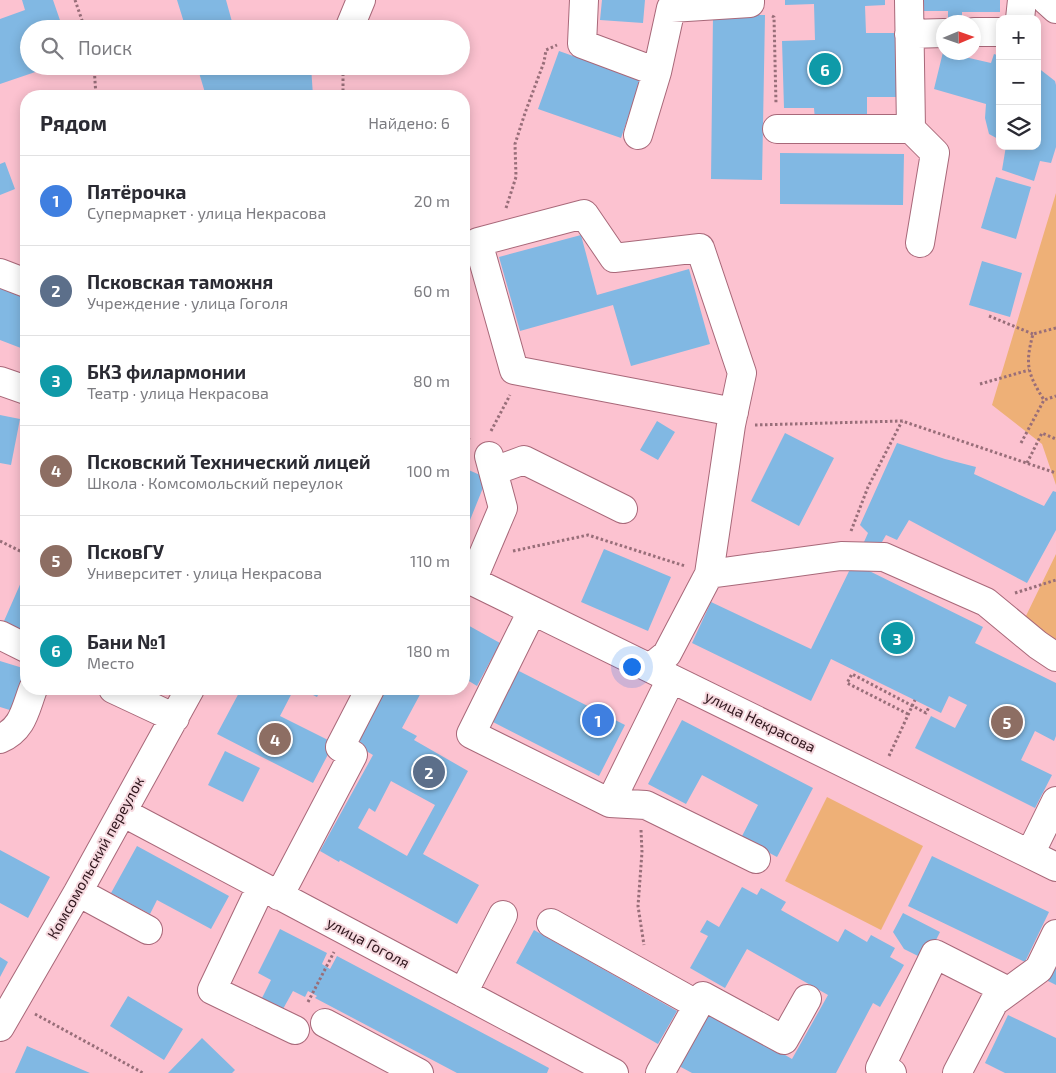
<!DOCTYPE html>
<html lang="ru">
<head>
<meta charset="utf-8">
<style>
  body { margin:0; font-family:"Exo 2",sans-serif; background:#f2f2f3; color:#2b2b33 }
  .controls { position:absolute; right:15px; top:15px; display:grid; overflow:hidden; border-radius:10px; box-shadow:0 2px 12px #0003 }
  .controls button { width:45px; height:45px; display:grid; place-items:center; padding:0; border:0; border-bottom:1px solid #e1e1e2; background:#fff; color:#2b2b33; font:25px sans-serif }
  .compass { position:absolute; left:936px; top:15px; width:45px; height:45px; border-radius:50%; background:#fff; box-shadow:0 2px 12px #0003; rotate:88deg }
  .you { position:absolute; left:631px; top:666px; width:18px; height:18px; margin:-12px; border:4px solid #fff; border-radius:50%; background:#1a73e8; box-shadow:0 0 0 8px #1a73e833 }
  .badge { display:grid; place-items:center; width:32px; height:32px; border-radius:50%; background:#33796f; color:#fff; font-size:16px; font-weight:700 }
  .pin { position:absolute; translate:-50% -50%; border:2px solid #fff; box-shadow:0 1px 5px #0006 }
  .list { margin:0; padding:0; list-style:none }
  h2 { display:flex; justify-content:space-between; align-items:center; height:65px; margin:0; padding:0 20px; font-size:21px }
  h2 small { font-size:16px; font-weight:400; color:#7c7c81 }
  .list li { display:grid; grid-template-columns:32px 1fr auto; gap:15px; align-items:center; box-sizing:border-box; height:90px; padding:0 20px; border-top:1px solid #e1e1e2 }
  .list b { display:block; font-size:19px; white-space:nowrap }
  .list p { margin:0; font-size:16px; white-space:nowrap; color:#7c7c81 }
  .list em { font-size:16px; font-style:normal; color:#7c7c81 }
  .icon { flex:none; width:28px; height:28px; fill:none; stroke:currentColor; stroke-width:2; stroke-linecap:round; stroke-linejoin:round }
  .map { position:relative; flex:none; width:1056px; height:1073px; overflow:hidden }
  .search { position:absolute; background:#fff; box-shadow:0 2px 12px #0003; left:20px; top:20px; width:450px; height:55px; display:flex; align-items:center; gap:12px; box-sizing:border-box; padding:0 18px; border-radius:28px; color:#7c7c81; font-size:19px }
  .panel { position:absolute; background:#fff; box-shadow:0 2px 12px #0003; left:20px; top:90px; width:450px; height:605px; border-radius:20px }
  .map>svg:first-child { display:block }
</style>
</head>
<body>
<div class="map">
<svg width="1056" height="1073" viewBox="0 0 1056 1073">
  <rect width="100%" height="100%" fill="#fcc2d0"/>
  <path fill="#eeb077" d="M1056 193V485L1042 444 992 405Z
    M1056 554V643L1024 620Z
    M827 797 923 846 881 930 785 881Z"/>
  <path fill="#81b8e3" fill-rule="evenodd" d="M22 0H53L63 29H29V66L50 67 0 84V19L25 10Z
    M177 0H226L234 29H186Z
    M602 0H645L643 23 600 20Z
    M785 0H885V5L865 6 866 33H902V97H867V119L815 120 814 108H784L782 41 815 40 814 4 785 5Z
    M915 0H1000V12H962V22H948V11H916Z
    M713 15H765L762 180 711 179Z
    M559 51 641 80 621 138 538 109Z
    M943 52 991 63 994 54 1000 56V140L989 134 985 118 986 104 934 89Z
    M197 66H245V68L311 66 313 96H206Z
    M1037 67 1055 81 1056 85V147L1051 163 1040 161 1034 181 1002 170 1006 146H1037Z
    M780 153 904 154 903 205 780 204Z
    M5 162 15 189 0 195V164Z
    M996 177 1031 187 1016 239 981 228Z
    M581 235 597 295 689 269 710 344 631 366 613 305 520 331 499 257Z
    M982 261 1022 273 1010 317 969 305Z
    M0 287 26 297V350L0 340Z
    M0 415 20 419 11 465 0 463Z
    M657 421 675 432 658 460 640 450Z
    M785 433 834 458 799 526 751 501Z
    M897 443 945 459 976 467 974 474 1044 506 1053 491 1056 492V530L1027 583 909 520 897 540 886 535 878 549 864 542 868 533 860 525Z
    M464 468 487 478 466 530H464Z
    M604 549 671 577 648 631 581 602Z
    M853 563 983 627 975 643 1056 683V736L1054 741 1035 731 1021 760 1052 775 1035 808 915 748 931 716 955 728 967 705 949 696 941 713 831 659 811 701 692 643 711 602 811 649Z
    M22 580 26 582V632L4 621Z
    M464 623 500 643 477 686 464 678Z
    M0 661 26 669 13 711 0 707Z
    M517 670 625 725 599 776 491 721Z
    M241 689H294L280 716 334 743 313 783 217 734Z
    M301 689H321L317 697Z
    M380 689H423L402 728 417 736 414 740 468 771 423 854 479 885 457 924 340 860 339 862 320 851 373 755 351 742ZM391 781 435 805 407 856 358 828 369 808 375 812Z
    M682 720 813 788 777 857 741 838 758 805 702 775 686 804 648 784Z
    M225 751 260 768 243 802 208 785Z
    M137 846 229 896 211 929 157 900 150 914 111 893Z
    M0 850 50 877 28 918 0 903Z
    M932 856 1049 912 1025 962 908 906Z
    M742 887 757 895 761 888 786 902 781 910 838 942 845 929 867 942 871 935 895 948 890 957 904 965 880 1007 873 1003 836 1073H692L679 1066 709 1011 792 1059 828 995 747 949 725 988 690 968 708 936 700 932 707 920 719 927Z
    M903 913 940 932 926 960 904 949 893 932Z
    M280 929 327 953 322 964 330 969 337 956 549 1068 547 1073H457L315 998 317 996 308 991 305 997 293 991 283 1009 262 998 271 980 258 973Z
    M534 930 677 1011 658 1044 516 963Z
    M1056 936V985L1038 976Z
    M0 957 8 962 0 977Z
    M128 996 183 1029 164 1060 110 1026Z
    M1008 1015 1056 1038V1073H1005L985 1063Z
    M202 1038 235 1070 232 1073H168Z
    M27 1046 90 1073H15Z"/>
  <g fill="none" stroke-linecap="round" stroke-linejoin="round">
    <g stroke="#a86879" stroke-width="30">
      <path id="minor" d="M584 0 582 44 657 72 638 135
        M909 0 911 129 935 153 920 243
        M1046 0 1056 9
        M1020 19 1022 0
        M349 29 361 0
        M974 32H1000
        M909 34 944 33
        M657 72 671 8 750 3V0
        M777 129H911
        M0 273 26 283
        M0 381 26 390
        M494 471 524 460 623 509
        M709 574 731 425 742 373 700 248 614 258 584 214 478 242 514 370 734 412
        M464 577 1056 867
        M472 581 503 508 489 456
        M532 611 471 734 610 803 646 805 756 859
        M0 635 26 648
        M650 668 667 654 709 574 841 556 884 557 986 602 1038 645 1056 657
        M113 689 175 718
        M0 739C23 729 25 710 33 689
        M610 803 671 679
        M122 812 614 1073
        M1030 854 1056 801
        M261 887 212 990 295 1030
        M78 892 148 930
        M279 896 353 755 340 747 370 689
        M551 923 698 1005
        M463 993 503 915
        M325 1023 419 1073
        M0 1027 78 892 190 689
        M660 1073 703 996 784 1040 807 999
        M892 1073 880 1068 935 954 1008 991
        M957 1073 994 1002 1039 969 1056 934"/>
    </g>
    <path stroke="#986e79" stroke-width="3" stroke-dasharray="2.5 2.5" stroke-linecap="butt" d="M75 0 85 29
      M772 16 774 17 776 104
      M94 66 96 96
      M343 96V66
      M506 208 516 177 515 144 525 113 544 62 546 50 557 45
      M989 316 1033 334
      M1056 328 1033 334C1025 364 1027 373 1044 400L1056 396
      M980 384 1029 370
      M755 425 902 421 1056 473
      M491 431 510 395
      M464 435 471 441
      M1021 443 1044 400
      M1027 463 1042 433 1056 439
      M851 531 868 487 902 421
      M0 541 26 554
      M513 551 588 535 685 566
      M1015 593 1056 580
      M908 714 847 683 852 674 926 713 929 707
      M889 756 915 700
      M641 830 642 852 638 906 644 945
      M308 1002 334 952
      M35 1014 143 1073"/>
    <use href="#minor" stroke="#fff" stroke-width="28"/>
  </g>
  <g text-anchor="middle" stroke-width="4" stroke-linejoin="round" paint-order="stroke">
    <g font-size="15" fill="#31171e" stroke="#f6d9df">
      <text transform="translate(760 722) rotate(26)" y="5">улица Некрасова</text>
      <text transform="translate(96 858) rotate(-61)" y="5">Комсомольский переулок</text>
      <text transform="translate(368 943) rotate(28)" y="5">улица Гоголя</text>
    </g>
  </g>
</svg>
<div class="controls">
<button>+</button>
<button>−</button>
<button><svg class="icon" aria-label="layers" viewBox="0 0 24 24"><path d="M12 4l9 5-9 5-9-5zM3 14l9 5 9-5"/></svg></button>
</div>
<svg class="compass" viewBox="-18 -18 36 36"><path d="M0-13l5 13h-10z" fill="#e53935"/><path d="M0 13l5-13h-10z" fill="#7c7c81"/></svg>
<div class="you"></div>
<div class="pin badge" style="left:598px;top:720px;background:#3f7fe0">1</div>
<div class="pin badge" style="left:429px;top:772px;background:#5c6f8a">2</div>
<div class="pin badge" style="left:897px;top:638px;background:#0f9aa8">3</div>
<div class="pin badge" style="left:275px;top:739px;background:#8d6e63">4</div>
<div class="pin badge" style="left:1007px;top:722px;background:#8d6e63">5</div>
<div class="pin badge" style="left:825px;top:69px;background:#0f9aa8">6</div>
<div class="search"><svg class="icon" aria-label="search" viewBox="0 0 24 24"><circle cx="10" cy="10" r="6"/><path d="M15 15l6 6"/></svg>Поиск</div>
<section class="panel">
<h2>Рядом<small>Найдено: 6</small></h2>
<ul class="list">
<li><span class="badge" style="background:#3f7fe0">1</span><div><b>Пятёрочка</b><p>Супермаркет · улица Некрасова</p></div><em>20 m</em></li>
<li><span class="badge" style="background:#5c6f8a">2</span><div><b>Псковская таможня</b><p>Учреждение · улица Гоголя</p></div><em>60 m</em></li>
<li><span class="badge" style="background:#0f9aa8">3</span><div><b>БКЗ филармонии</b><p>Театр · улица Некрасова</p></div><em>80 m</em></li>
<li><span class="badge" style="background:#8d6e63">4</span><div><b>Псковский Технический лицей</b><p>Школа · Комсомольский переулок</p></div><em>100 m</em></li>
<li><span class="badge" style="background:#8d6e63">5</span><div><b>ПсковГУ</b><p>Университет · улица Некрасова</p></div><em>110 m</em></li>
<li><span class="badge" style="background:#0f9aa8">6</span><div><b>Бани №1</b><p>Место</p></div><em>180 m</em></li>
</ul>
</section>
</div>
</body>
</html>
